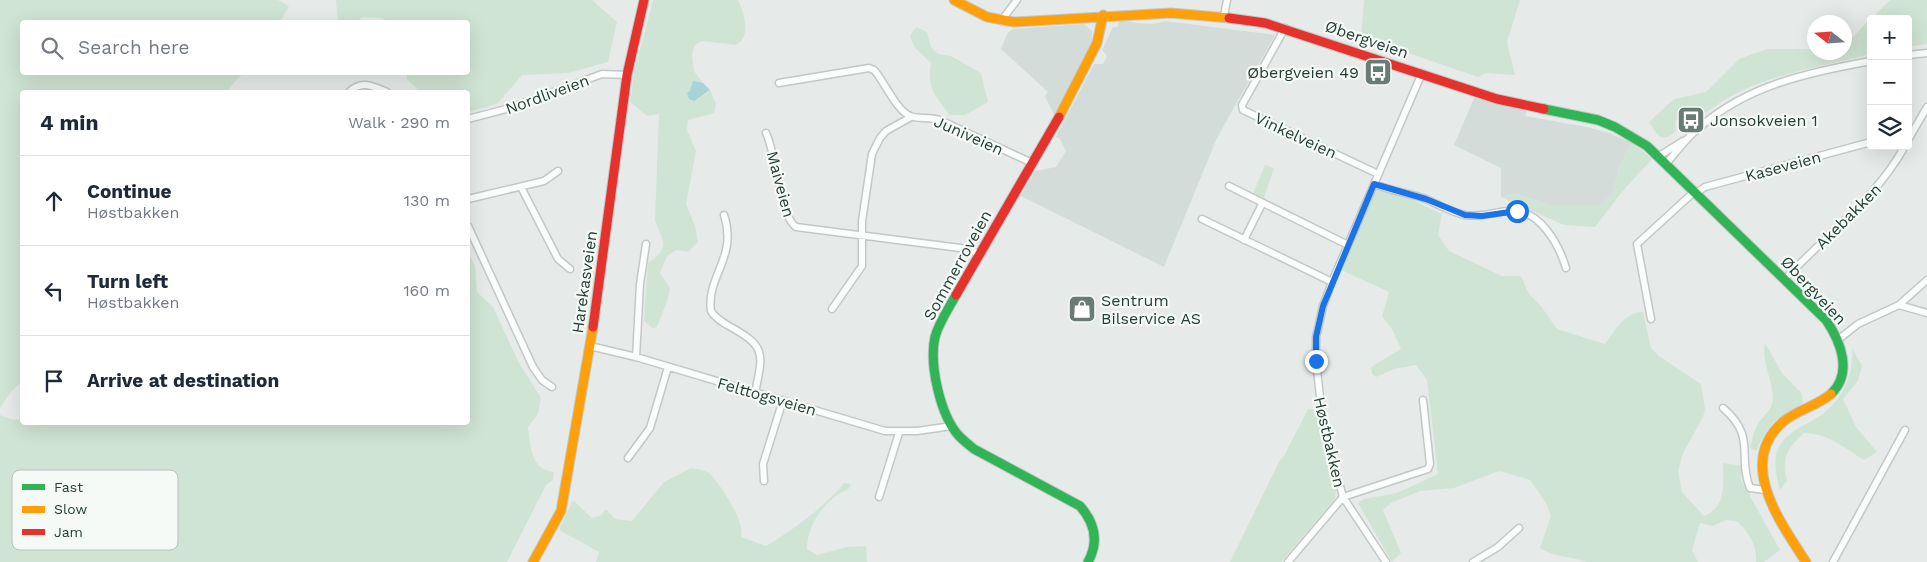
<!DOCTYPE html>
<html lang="en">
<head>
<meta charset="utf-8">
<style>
  body { margin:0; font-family:"Work Sans",sans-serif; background:#f2f2f3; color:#1f2937 }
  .controls { position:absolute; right:15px; top:15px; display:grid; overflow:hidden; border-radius:5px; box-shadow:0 5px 20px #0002 }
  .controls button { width:45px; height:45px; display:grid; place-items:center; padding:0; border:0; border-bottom:1px solid #e0e1e3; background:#fff; color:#1f2937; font:25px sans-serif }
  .compass { position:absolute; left:1807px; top:15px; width:45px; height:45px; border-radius:50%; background:#fff; box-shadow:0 5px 20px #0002; rotate:287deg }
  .stop { position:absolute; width:15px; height:15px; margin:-11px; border:4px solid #1a73e8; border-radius:50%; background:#fff }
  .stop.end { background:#1a73e8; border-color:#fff; box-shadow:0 1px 5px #0008 }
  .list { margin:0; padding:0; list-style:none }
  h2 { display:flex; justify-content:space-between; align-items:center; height:65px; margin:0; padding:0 20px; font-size:21px }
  h2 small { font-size:16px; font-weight:400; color:#747a83 }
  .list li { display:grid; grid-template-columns:32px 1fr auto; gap:15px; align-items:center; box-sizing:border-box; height:90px; padding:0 20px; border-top:1px solid #e0e1e3 }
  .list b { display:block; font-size:19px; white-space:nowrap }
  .list p { margin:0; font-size:16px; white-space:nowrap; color:#747a83 }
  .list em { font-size:16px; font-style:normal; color:#747a83 }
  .icon { flex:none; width:28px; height:28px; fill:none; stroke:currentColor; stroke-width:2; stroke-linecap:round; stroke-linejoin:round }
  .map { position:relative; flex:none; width:1927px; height:562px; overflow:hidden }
  .search { position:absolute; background:#fff; box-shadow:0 5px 20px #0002; left:20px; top:20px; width:450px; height:55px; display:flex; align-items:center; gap:12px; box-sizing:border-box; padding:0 18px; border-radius:5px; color:#747a83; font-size:19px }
  .panel { position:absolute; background:#fff; box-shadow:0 5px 20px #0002; left:20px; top:90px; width:450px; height:335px; border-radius:5px }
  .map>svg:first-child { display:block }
</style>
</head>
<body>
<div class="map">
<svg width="1927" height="562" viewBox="0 0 1927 562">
  <rect width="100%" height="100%" fill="#e6ebe9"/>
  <path fill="#d4dcd9" d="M1120 19 1135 23 1154 24 1165 21 1275 35 1217 138 1164 267 1021 196 1035 171 1056 167 1066 151 1060 139 1056 137 1094 64H1103L1107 56 1102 50 1113 27H1117Z
    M1084 24 1092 31V42L1054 115 1045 96 1048 92 1001 49 1007 34 1012 29Z
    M1475 96 1527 111 1525 116 1587 127 1609 133 1632 143 1619 167 1613 194 1598 206H1554L1516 194 1501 197V168L1454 145Z"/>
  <path fill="#cfe4d5" d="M0 0H278L289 6 280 22H22V72L243 73 226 92H22V381L10 393 0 408Z
    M336 0H592L617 22 608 62 568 73 522 75 497 104 468 112V92H420L407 79V73L468 72V22H386L382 18 362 17 357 22H338Z
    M653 0H738C744 13 752 36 736 45L702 41 695 45 692 55 694 71 703 83 705 95 710 90 716 104 714 113 688 120 687 130 696 151 686 204 695 226 698 242 688 252 676 250 667 256 660 273 670 288 668 299 657 327 653 328 644 321 648 263C672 247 662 241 655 220L659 114 647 116 630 102 634 73Z
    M1364 0H1520L1507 42 1515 75 1486 73 1478 77 1361 37Z
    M1890 0H1927V44L1908 47V19H1871Z
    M1871 19V54C1825 66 1778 72 1735 94 1719 102 1705 114 1690 123L1684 116H1679L1675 122 1676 131C1662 144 1658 136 1649 122L1674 99 1706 92 1739 59 1767 49H1814V52H1844L1845 43C1858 35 1859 28 1871 19Z
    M916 27 927 32 931 47 938 54 951 56 981 73 988 102 965 115H950C936 97 926 88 931 63L915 48 910 36Z
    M1632 143 1652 159 1622 192 1595 227 1564 225 1501 197 1516 194 1554 206H1598L1613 194 1619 167Z
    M1265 165 1274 168 1263 201 1252 196Z
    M1376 190 1410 199 1442 214 1438 235 1449 251 1502 276H1521L1529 294 1541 306 1557 329 1605 344C1616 330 1624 312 1643 312L1651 348 1659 356 1701 384 1705 409 1703 417 1683 453 1678 471 1682 492 1704 516C1727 507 1723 483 1723 463L1742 466 1741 480 1780 550 1764 562H1756C1757 544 1749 534 1737 521L1726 520 1713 526 1700 523 1692 550 1698 562H1586C1570 556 1554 557 1540 548L1551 516 1546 503 1530 480 1499 471 1454 488 1420 491 1391 503 1383 510 1401 553 1392 562 1358 503 1364 499 1397 493 1438 474 1427 380 1416 365 1394 369 1376 377 1372 374 1371 367 1401 349 1392 329 1382 316 1389 292 1341 270Z
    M468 252 475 266 477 292 493 307 519 363 541 398 538 414 528 427C531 447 530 469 554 472L553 480 546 485 507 562H0V415L14 420 22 419V422H468Z
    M1765 343 1782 373 1802 394 1803 403C1778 417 1768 423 1756 451L1750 448C1752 441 1753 433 1757 426 1760 419 1770 411 1772 404 1776 384 1760 362 1765 343Z
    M1852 348 1862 366 1858 381 1843 399 1856 427 1877 452 1864 460C1845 448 1827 433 1804 433 1786 450 1782 457 1787 481L1780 490C1777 479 1774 467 1776 455 1782 431 1807 426 1824 413 1844 397 1854 372 1852 348Z
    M1308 409 1315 410 1336 490 1335 499 1281 562H1230L1280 460 1284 456Z
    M691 468C697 469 706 470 710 474 721 485 745 521 741 537L766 546C790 532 827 505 844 483L851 484C849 491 846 490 840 493 821 505 807 527 807 549L817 555 847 547 866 546 867 562H596L599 552 559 530 573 500 592 518 600 516 606 509 615 519 632 521 664 482Z"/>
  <path fill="#a8d3d8" d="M693 81 703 83 710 90 694 101 689 99 687 93 690 91Z"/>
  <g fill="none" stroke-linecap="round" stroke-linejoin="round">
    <g stroke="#c3c8c6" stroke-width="9">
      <path id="street" d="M1224 16 1227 0
        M1001 21 1017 0
        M1285 28 1242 105 1243 110 1378 174
        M1908 55 1927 53
        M779 83 869 68 874 70C884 81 896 110 910 116 916 119 931 117 940 120L1032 163
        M349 92C362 80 372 86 387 92
        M468 119 510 108 602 74 627 75
        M766 133C777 155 779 215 796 227L968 249 979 254
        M1908 140 1927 107
        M1659 156 1683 141
        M1666 164C1677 151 1687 137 1700 127 1748 85 1810 72 1871 61
        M1374 184C1391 191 1409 193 1426 199 1439 205 1451 212 1465 215 1482 218 1495 211 1511 211 1540 209 1559 245 1566 268
        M1229 186 1348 245
        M521 187 558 259 570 269
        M1696 193 1705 187 1871 142
        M468 199 544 181 558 171
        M724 215C738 258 706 276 711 311 715 318 722 322 729 326 767 347 763 353 755 393
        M1202 219 1332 282
        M468 226 533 367 542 380 552 387
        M1244 240 1262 204
        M1785 279C1826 235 1875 200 1905 146
        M1899 305 1927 280
        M832 309 862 266V221L872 154 880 138 886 131 911 117
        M1651 319 1637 244 1695 191
        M1839 339 1858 324 1899 305 1927 313
        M590 346 636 357 885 431H917L952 426
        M636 357 640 284 646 244
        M1723 408C1757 437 1737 456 1750 488L1765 490
        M628 458 650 428 668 367
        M764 481 763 464 783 400
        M879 497 899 433
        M1288 562 1343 497 1428 469 1430 464 1423 400
        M1386 562 1343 497 1323 424 1316 361V337L1323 306 1332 282 1422 73
        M1473 562 1498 547 1519 528
        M1833 562 1905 430"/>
    </g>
    <g stroke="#c1c9c6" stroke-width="11">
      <path id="fast" d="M1544 109 1598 120 1615 127 1647 146 1826 320C1841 342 1853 373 1831 394
        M956 295C949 308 939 322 935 337 929 364 940 415 959 436 964 441 969 445 974 449L1080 506C1095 523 1099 542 1088 562"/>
    </g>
    <g stroke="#c1c9c6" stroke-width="11">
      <path id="slow" d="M954 0 987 17 1014 22 1171 13 1229 18
        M1059 117 1097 43 1103 15
        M533 562 561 511 593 327
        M1806 562C1781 523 1735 462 1784 421 1799 409 1817 406 1831 394"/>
    </g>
    <g stroke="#c1c9c6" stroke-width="11">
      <path id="jam" d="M1229 18 1265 23 1497 99 1544 109
        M956 295 1059 117
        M593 327 627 75 644 0"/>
    </g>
    <use href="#street" stroke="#fbfcfc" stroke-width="6"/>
    <use href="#fast" stroke="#30b455" stroke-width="9"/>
    <use href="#slow" stroke="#ff9f0a" stroke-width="9"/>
    <use href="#jam" stroke="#e5322d" stroke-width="9"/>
  </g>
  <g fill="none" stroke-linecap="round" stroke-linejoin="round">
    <path stroke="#1a73e8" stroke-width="6" d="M1316 361V337L1323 306 1374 184 1426 199 1465 215 1482 216 1517 211"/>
  </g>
  <defs>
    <g id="bus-square" transform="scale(1.4375)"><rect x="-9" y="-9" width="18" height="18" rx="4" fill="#687b75" stroke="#f5faf7"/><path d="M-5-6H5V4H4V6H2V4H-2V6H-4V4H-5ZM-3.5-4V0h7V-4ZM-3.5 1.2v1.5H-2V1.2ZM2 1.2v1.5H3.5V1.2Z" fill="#fff"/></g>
    <g id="shop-square" transform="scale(1.4375)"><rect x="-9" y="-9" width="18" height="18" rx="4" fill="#687b75" stroke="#f5faf7"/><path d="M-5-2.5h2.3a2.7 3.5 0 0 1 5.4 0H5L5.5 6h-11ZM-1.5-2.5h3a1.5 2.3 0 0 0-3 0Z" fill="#fff"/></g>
  </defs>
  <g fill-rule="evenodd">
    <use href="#bus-square" x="1378" y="72"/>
    <use href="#bus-square" x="1691" y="120"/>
    <use href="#shop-square" x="1082" y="309"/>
  </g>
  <g text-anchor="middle" stroke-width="4.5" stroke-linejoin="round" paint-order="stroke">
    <g font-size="16" fill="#243f36" stroke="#f5faf7">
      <text transform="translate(1367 39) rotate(19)" y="6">Øbergveien</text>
      <text transform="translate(547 94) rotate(-20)" y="6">Nordliveien</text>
      <text transform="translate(969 135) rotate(24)" y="6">Juniveien</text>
      <text transform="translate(1296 135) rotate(25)" y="6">Vinkelveien</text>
      <text transform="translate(1783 166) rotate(-15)" y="6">Kaseveien</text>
      <text transform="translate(781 184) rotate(75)" y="6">Maiveien</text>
      <text transform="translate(1848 216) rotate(-45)" y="6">Akebakken</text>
      <text transform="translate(957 265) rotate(-61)" y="6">Sommerroveien</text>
      <text transform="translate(584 282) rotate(-82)" y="6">Harekasveien</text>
      <text transform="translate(1814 290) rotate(47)" y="6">Øbergveien</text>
      <text transform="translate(767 396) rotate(16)" y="6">Felttogsveien</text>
      <text transform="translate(1330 442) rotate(77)" y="6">Høstbakken</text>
    </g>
    <g font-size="16" fill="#243f36" stroke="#f5faf7" text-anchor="start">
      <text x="1359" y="78" text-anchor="end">Øbergveien 49</text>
      <text x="1710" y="126">Jonsokveien 1</text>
      <text x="1101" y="306">Sentrum<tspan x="1101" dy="18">Bilservice AS</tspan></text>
    </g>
  </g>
  <rect x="12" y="470" width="166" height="80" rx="8" fill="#f5faf7" stroke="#b6c2bd" stroke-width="1"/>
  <rect x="22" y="484" width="23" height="6" fill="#30b455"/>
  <rect x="22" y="506" width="23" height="7" fill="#ff9f0a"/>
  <rect x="22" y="529" width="23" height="6" fill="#e5322d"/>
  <g font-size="14" fill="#243f36">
    <text x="54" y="492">Fast</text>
    <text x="54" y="514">Slow</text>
    <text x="54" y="537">Jam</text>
  </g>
</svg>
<div class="controls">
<button>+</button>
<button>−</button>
<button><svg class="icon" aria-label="layers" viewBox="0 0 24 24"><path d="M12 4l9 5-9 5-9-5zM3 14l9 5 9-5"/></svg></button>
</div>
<svg class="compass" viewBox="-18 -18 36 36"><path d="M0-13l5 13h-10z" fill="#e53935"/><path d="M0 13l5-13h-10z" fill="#747a83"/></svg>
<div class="stop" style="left:1517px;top:211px"></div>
<div class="stop end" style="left:1316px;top:361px"></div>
<div class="search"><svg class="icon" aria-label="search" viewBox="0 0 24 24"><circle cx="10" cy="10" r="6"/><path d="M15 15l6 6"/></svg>Search here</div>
<section class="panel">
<h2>4 min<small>Walk · 290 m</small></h2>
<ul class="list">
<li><svg class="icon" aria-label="ahead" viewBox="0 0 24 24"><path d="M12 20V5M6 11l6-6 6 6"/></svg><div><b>Continue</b><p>Høstbakken</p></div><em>130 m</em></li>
<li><svg class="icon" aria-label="left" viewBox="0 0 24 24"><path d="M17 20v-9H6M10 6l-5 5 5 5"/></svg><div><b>Turn left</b><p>Høstbakken</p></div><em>160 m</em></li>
<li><svg class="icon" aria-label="arrive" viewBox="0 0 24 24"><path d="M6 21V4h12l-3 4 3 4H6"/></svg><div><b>Arrive at destination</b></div></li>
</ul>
</section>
</div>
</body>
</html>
